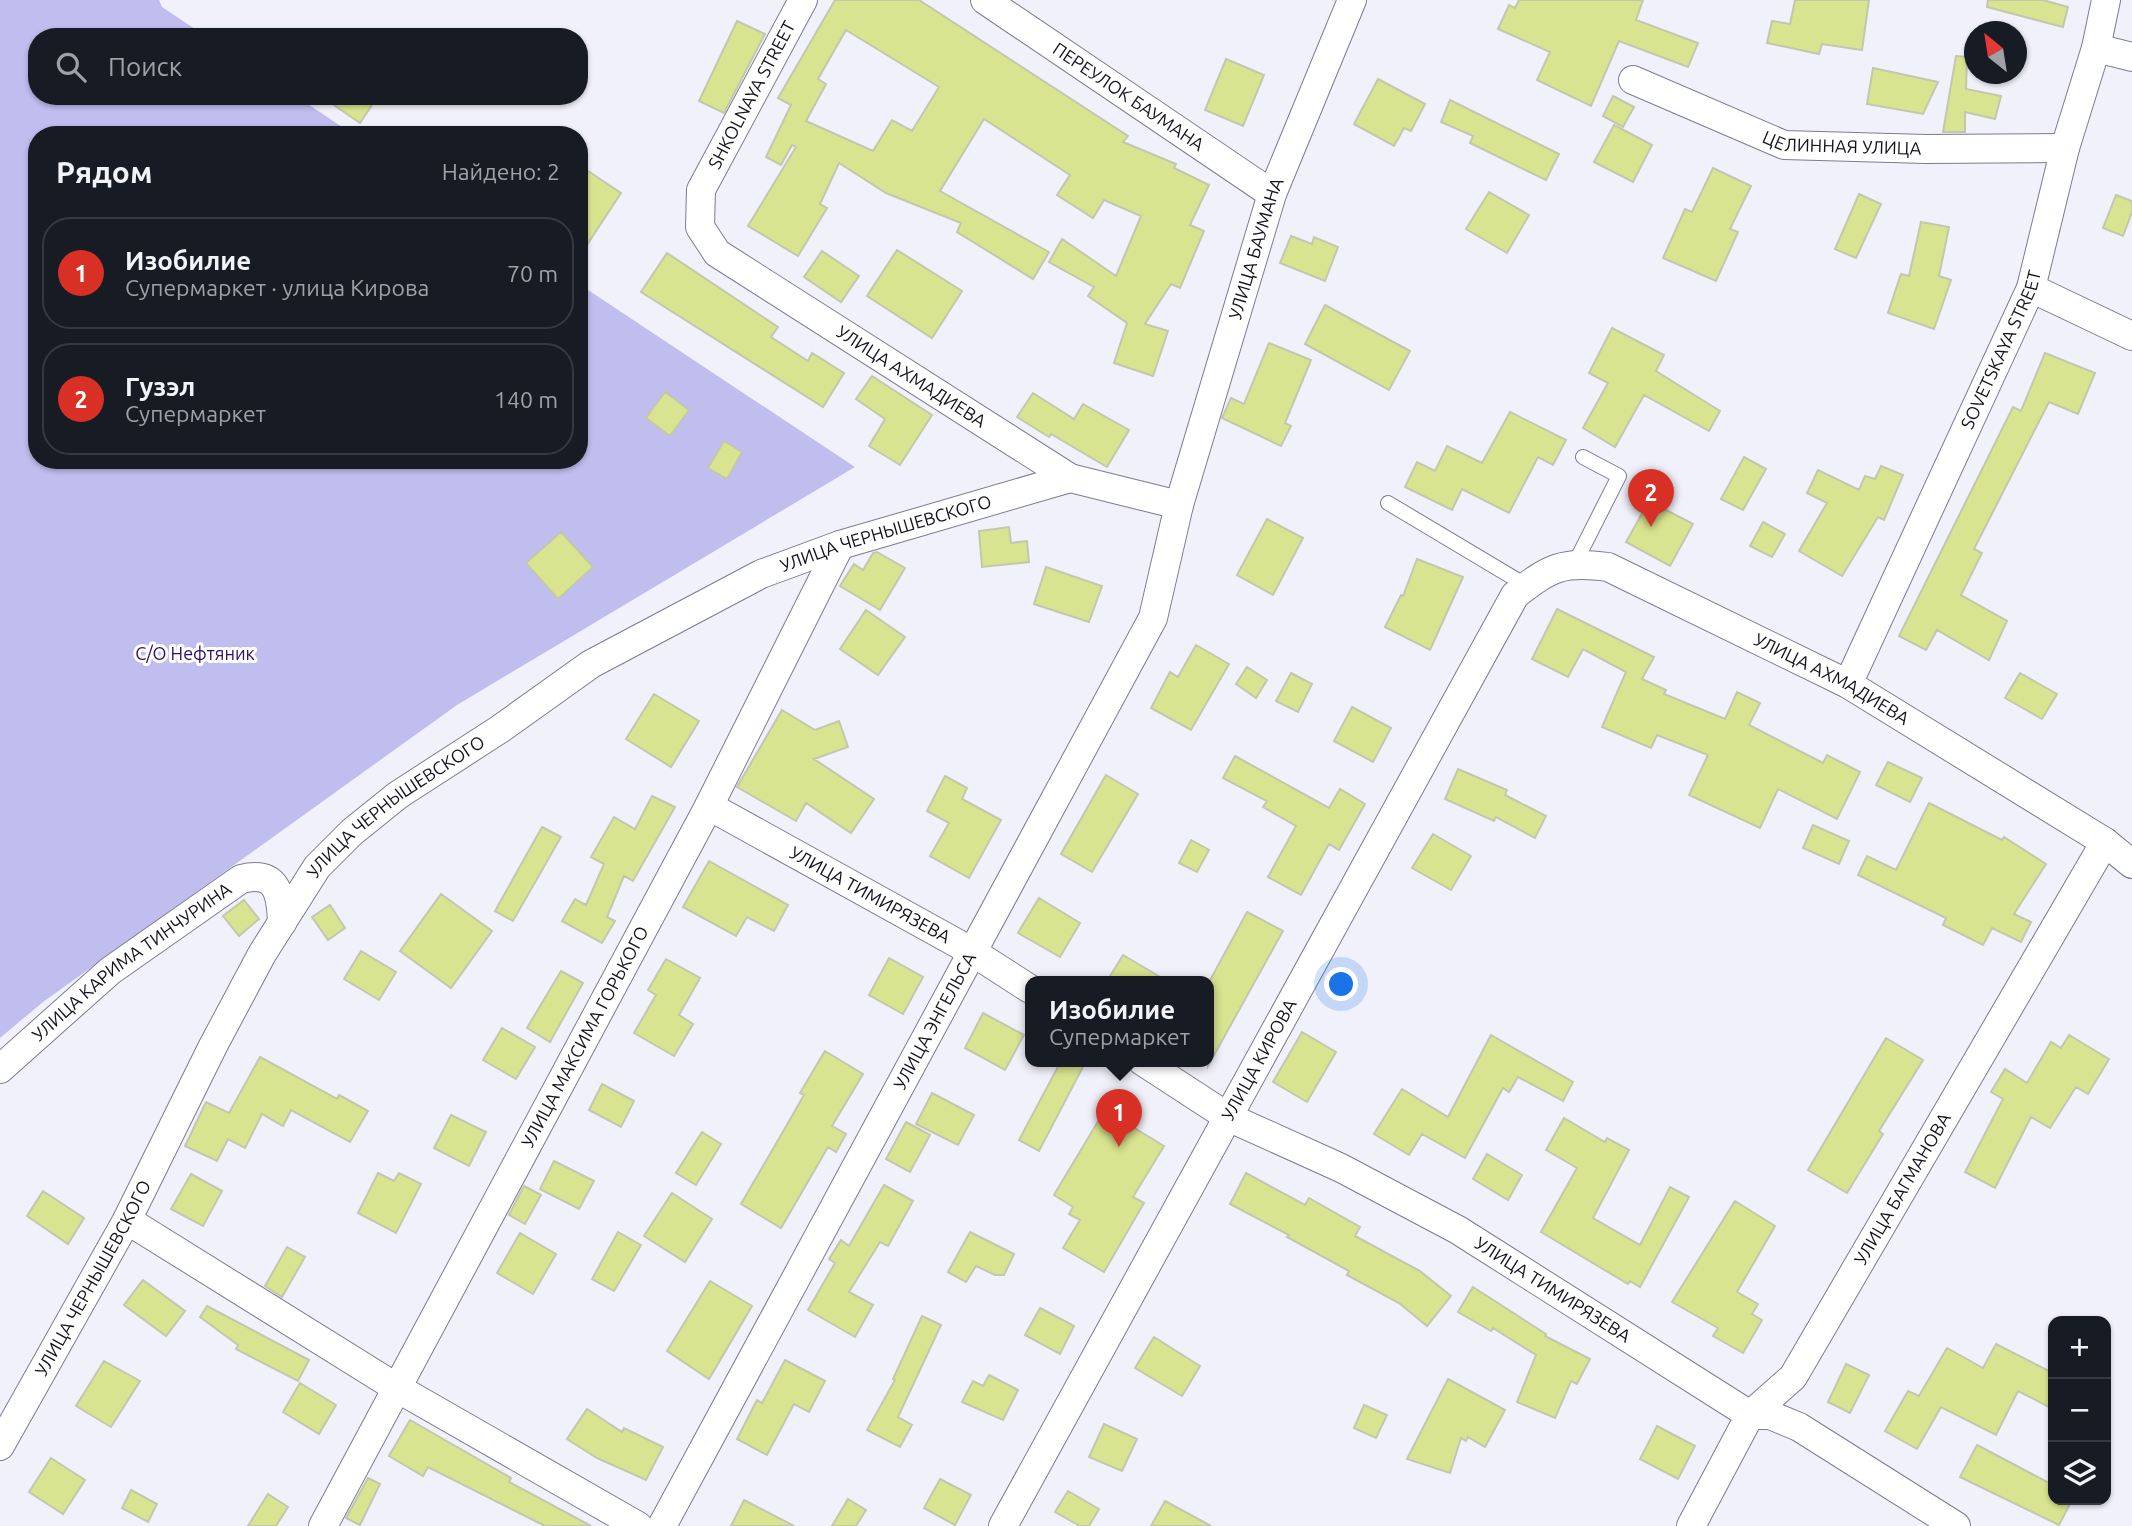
<!DOCTYPE html>
<html lang="ru">
<head>
<meta charset="utf-8">
<style>
  body { margin:0; font-family:Ubuntu,sans-serif; background:#20242c; color:#f1f3f6 }
  .controls { position:absolute; right:21px; bottom:21px; display:grid; overflow:hidden; border-radius:14px; box-shadow:0 2px 5px #0004 }
  .controls button { width:63px; height:63px; display:grid; place-items:center; padding:0; border:0; border-bottom:2px solid #363941; background:#171b24; color:#f1f3f6; font:35px sans-serif }
  .compass { position:absolute; left:1964px; top:21px; width:63px; height:63px; border-radius:50%; background:#171b24; box-shadow:0 2px 5px #0004; rotate:330deg }
  .you { position:absolute; left:1342px; top:985px; width:24px; height:24px; margin:-18px; border:5px solid #fff; border-radius:50%; background:#1a73e8; box-shadow:0 0 0 10px #1a73e833 }
  .badge { display:grid; place-items:center; width:46px; height:46px; border-radius:50%; background:#d93025; color:#fff; font-size:23px; font-weight:700 }
  .pin { position:absolute; translate:-50% -58px; filter:drop-shadow(0 2px 4px #0008) }
  .pin::after { content:''; position:absolute; top:37px; width:24px; height:21px; background:inherit; clip-path:polygon(0 0,100% 0,50% 100%) }
  .popup { position:absolute; left:1025px; top:976px; width:189px; height:91px; box-sizing:border-box; display:grid; place-content:center; border-radius:14px; background:#171b24; filter:drop-shadow(0 2px 5px #0005); font-size:23px; white-space:nowrap; color:#9ea1a6 }
  .popup b { font-size:26px; color:#f1f3f6 }
  .popup::after { content:''; position:absolute; left:50%; top:100%; margin-left:-14px; border:14px solid transparent; border-top-color:#171b24 }
  .list { margin:0; padding:0; list-style:none }
  h2 { display:flex; justify-content:space-between; align-items:center; height:91px; margin:0; padding:0 28px; font-size:30px }
  h2 small { font-size:23px; font-weight:400; color:#9ea1a6 }
  .list li { display:grid; grid-template-columns:46px 1fr auto; gap:21px; align-items:center; box-sizing:border-box; height:112px; margin:0 14px 14px; padding:0 14px; border:2px solid #363941; border-radius:28px }
  .list b { display:block; font-size:26px; white-space:nowrap }
  .list p { margin:0; font-size:23px; white-space:nowrap; color:#9ea1a6 }
  .list em { font-size:23px; font-style:normal; color:#9ea1a6 }
  .icon { flex:none; width:38px; height:38px; fill:none; stroke:currentColor; stroke-width:2; stroke-linecap:round; stroke-linejoin:round }
  .map { position:relative; flex:none; width:2132px; height:1526px; overflow:hidden }
  .search { position:absolute; background:#171b24; box-shadow:0 2px 5px #0004; left:28px; top:28px; width:560px; height:77px; display:flex; align-items:center; gap:18px; box-sizing:border-box; padding:0 24px; border-radius:28px; color:#9ea1a6; font-size:26px }
  .panel { position:absolute; background:#171b24; box-shadow:0 2px 5px #0004; left:28px; top:126px; width:560px; height:343px; border-radius:28px }
  .map>svg:first-child { display:block }
</style>
</head>
<body>
<div class="map">
<svg width="2132" height="1526" viewBox="0 0 2132 1526">
  <rect width="100%" height="100%" fill="#f1f1fb"/>
  <path fill="#c0bdef" d="M0 0H159L162 7 207 37H37V96H296L354 135H37V460H579V284L855 467 457 705 43 1002 0 1038Z"/>
  <path fill="#d8e48f" stroke="#c3c7ae" stroke-width="2" fill-rule="evenodd" d="M835 0H919L1128 136 1123 142 1176 164 1174 168 1209 185 1190 225 1204 231 1180 288 1171 284 1145 324 1168 331 1153 376 1114 363 1127 323 1088 296 1094 287 1049 262 1062 239 1116 276 1141 216 1104 200 1093 218 1057 195 1070 175 984 119 940 191 1049 252 1033 279 957 232 961 223 886 193 839 163 820 204 827 208 798 256 748 226 796 147 792 145 781 165 766 157 791 105 778 98ZM846 30 939 87 912 131 892 120 873 151 806 121 826 84 818 79Z
    M1519 0H1643L1636 20 1698 43 1688 67 1619 41 1591 106 1537 80 1550 52 1498 29 1509 5 1515 8Z
    M1795 0H1869L1862 50 1822 44 1819 54 1767 43 1772 21 1790 24Z
    M1988 0H2043L2068 7 2063 27 1987 7Z
    M737 21 765 34 724 113 699 101Z
    M1956 56 1967 57 1966 89 2001 96 1995 119 1965 112V132H1943Z
    M1226 59 1264 75 1243 126 1205 110Z
    M1873 68 1938 82 1923 114 1867 104Z
    M1378 79 1425 104 1411 131 1404 128 1394 146 1354 124Z
    M321 96H360L372 105 360 123Z
    M1613 96 1634 107 1623 127 1603 116Z
    M1450 100 1559 154 1546 180 1470 143 1473 136 1441 122Z
    M1614 125 1652 145 1633 182 1594 162Z
    M579 165 621 193 579 257Z
    M1713 168 1751 186 1730 229 1738 232 1716 281 1663 258 1685 209 1692 212Z
    M1489 192 1529 215 1507 253 1466 229Z
    M1859 194 1881 204 1856 258 1835 249Z
    M2116 195 2132 201V212L2123 236 2103 228Z
    M1921 222 1949 227 1939 276 1951 280 1934 329 1888 313 1901 274 1909 276Z
    M1291 236 1312 244 1314 237 1338 247 1325 281 1280 263Z
    M897 250 962 291 932 338 867 296Z
    M822 251 859 276 841 302 804 277Z
    M667 253 778 327 771 337 808 361 812 353 844 373 823 407 641 292Z
    M1325 305 1410 351 1389 390 1305 344Z
    M1612 328 1664 355 1656 371 1720 411 1709 431 1644 395 1615 447 1583 428 1608 383 1589 373Z
    M1269 343 1311 360 1285 423 1291 426 1281 446 1222 418 1231 398 1244 404Z
    M2045 353 2095 373 2078 414 2049 402 1974 549 1982 553 1961 595 2007 621 1989 660 1937 630 1926 650 1899 636 2013 407 2021 411Z
    M872 376 932 415 900 465 869 446 885 419 856 399Z
    M665 392 689 410 670 436 646 418Z
    M1033 393 1074 419 1083 404 1129 430 1107 467 1051 434 1049 437 1017 417Z
    M1510 412 1566 440 1553 465 1538 457 1509 513 1462 489 1452 510 1405 487 1417 462 1435 471 1447 446 1482 463Z
    M724 441 742 452 727 479 708 468Z
    M1744 457 1766 469 1743 510 1721 499Z
    M1881 466 1903 475 1884 520 1878 517 1842 576 1799 551 1827 503 1807 493 1818 470 1859 490 1865 476 1875 479Z
    M1649 501 1693 524 1670 566 1626 542Z
    M1267 519 1303 538 1273 595 1237 575Z
    M1763 522 1785 534 1772 557 1750 546Z
    M1009 527 1011 543 1027 541 1029 562 982 567 979 531Z
    M561 532 593 567 558 599 526 563Z
    M877 552 905 568 880 610 840 586 854 564 863 570 873 553Z
    M1417 559 1463 577 1430 650 1385 627 1401 595 1403 596Z
    M1046 567 1102 586 1089 622 1034 604Z
    M1557 609 1654 657 1642 679 1666 690 1664 694 1725 719 1737 692 1760 703 1749 725 1823 763 1827 755 1860 772 1837 819 1778 789 1760 828 1689 795 1708 755 1657 735 1651 748 1602 727 1626 672 1583 649 1568 677 1532 659Z
    M866 610 905 637 878 675 840 649Z
    M1196 645 1229 664 1191 730 1151 708 1170 672 1178 677Z
    M1247 667 1267 680 1256 698 1236 684Z
    M1291 673 1312 684 1298 712 1276 701Z
    M2020 673 2057 694 2042 719 2005 698Z
    M654 694 699 721 671 767 626 739Z
    M1352 707 1391 728 1373 762 1334 741Z
    M782 710 815 730 839 721 848 747 814 759 874 799 851 833 806 803 796 821 737 787Z
    M1235 756 1329 808 1340 789 1365 804 1339 850 1329 844 1301 895 1268 877 1296 826 1263 807 1267 801 1223 778Z
    M1888 762 1922 778 1910 802 1876 785Z
    M1458 769 1507 790 1505 795 1546 816 1535 838 1496 817 1494 821 1445 799Z
    M1106 775 1138 794 1092 872 1061 854Z
    M945 776 967 788 962 799 1001 820 969 878 930 856 949 823 927 811Z
    M652 796 675 807 633 881 624 876 607 917 615 921 602 943 562 921 575 899 586 905 604 864 591 857 614 817 635 829Z
    M1929 803 2002 840 2004 837 2046 864 2014 914 2031 922 2021 942 1992 928 1983 945 1943 925 1946 918 1858 875 1867 856 1896 870Z
    M1813 825 1849 841 1839 864 1803 848Z
    M542 827 561 837 513 921 495 911Z
    M1433 834 1471 856 1451 890 1412 868Z
    M1191 840 1209 850 1197 872 1179 863Z
    M709 861 788 905 774 931 747 917 736 936 683 907Z
    M441 894 492 931 451 988 400 951Z
    M1039 898 1080 923 1060 957 1018 933Z
    M244 900 259 919 239 936 223 916Z
    M330 905 345 928 328 940 312 917Z
    M1247 912 1283 931 1208 1066V984Z
    M361 951 396 972 379 1000 344 979Z
    M1123 955 1167 981H1107Z
    M889 958 923 977 903 1014 869 995Z
    M666 959 700 978 679 1015 693 1024 674 1056 634 1033 656 995 648 990Z
    M561 971 583 983 550 1042 527 1028Z
    M983 1013 1024 1035 1005 1070 965 1048Z
    M502 1028 535 1047 516 1079 483 1060Z
    M1302 1032 1336 1052 1307 1102 1273 1082Z
    M1491 1035 1573 1082 1563 1101 1518 1077 1509 1092 1503 1088 1465 1158 1422 1134 1409 1155 1374 1134 1402 1089 1448 1117Z
    M2069 1035 2109 1059 2088 1094 2076 1087 2050 1128 2031 1117 1995 1188 1965 1172 2003 1099 1991 1092 2005 1069 2027 1083 2051 1042 2061 1048Z
    M1886 1038 1923 1060 1879 1131 1883 1134 1847 1193 1808 1170Z
    M825 1051 863 1074 832 1126 846 1134 836 1152 828 1147 781 1228 741 1204 788 1123 804 1095 800 1093Z
    M260 1057 337 1099 339 1095 368 1111 350 1142 291 1110 283 1126 262 1114 245 1148 228 1139 217 1161 185 1146 206 1102 229 1113Z
    M1061 1061H1086L1039 1151 1019 1140Z
    M602 1084 634 1101 621 1127 589 1110Z
    M932 1093 974 1115 958 1145 916 1124Z
    M1105 1110 1164 1146 1133 1197 1144 1203 1104 1272 1063 1248 1080 1220 1069 1214 1073 1207 1054 1195Z
    M451 1115 486 1132 469 1166 434 1148Z
    M1564 1118 1605 1142 1607 1138 1629 1150 1593 1218 1640 1245 1670 1187 1689 1197 1640 1287 1630 1281 1628 1284 1541 1232 1577 1168 1546 1150Z
    M906 1122 930 1135 910 1172 886 1159Z
    M702 1132 721 1144 696 1185 676 1173Z
    M1487 1154 1522 1175 1508 1200 1473 1179Z
    M554 1161 594 1181 579 1209 540 1189Z
    M378 1173 394 1181 399 1173 421 1184 396 1233 358 1213Z
    M1246 1173 1305 1205 1309 1198 1360 1227 1355 1236 1420 1271 1451 1296 1427 1326 1399 1303 1347 1275 1349 1271 1287 1237 1289 1235 1230 1204Z
    M191 1174 222 1191 203 1226 171 1209Z
    M884 1185 913 1201 888 1246 880 1242 849 1292 873 1305 855 1337 808 1310 835 1263 829 1259 841 1240 849 1246Z
    M524 1186 541 1195 525 1224 509 1215Z
    M43 1191 84 1218 68 1244 27 1216Z
    M672 1193 712 1219 685 1262 644 1236Z
    M1735 1201 1775 1226 1737 1292 1758 1304 1752 1314 1762 1320 1743 1353 1713 1336 1718 1328 1672 1302Z
    M618 1232 641 1245 614 1291 592 1279Z
    M970 1232 1014 1254 1004 1275H995L976 1266 966 1282 948 1272Z
    M520 1233 556 1254 533 1294 497 1273Z
    M287 1247 305 1257 282 1297 265 1286Z
    M143 1280 185 1311 166 1336 124 1305Z
    M710 1281 752 1306 709 1379 667 1351Z
    M1473 1287 1546 1334 1545 1336 1590 1359 1577 1384 1571 1381 1555 1418 1517 1402 1536 1355 1493 1328 1491 1331 1458 1312Z
    M207 1306 309 1360 298 1381 236 1349 238 1345 200 1317Z
    M1040 1308 1074 1326 1060 1354 1025 1335Z
    M922 1316 941 1325 898 1417 912 1425 900 1447 867 1430 895 1380 893 1379Z
    M1154 1337 1200 1366 1182 1396 1135 1368Z
    M1996 1344 2053 1373V1409L2018 1391 1996 1435 1941 1407 1917 1449 1885 1431 1908 1391 1919 1396 1947 1348 1983 1368Z
    M785 1360 825 1381 809 1412 794 1404 767 1455 737 1439 757 1400 762 1403Z
    M104 1361 140 1381 111 1427 76 1406Z
    M1846 1364 1869 1375 1850 1413 1828 1402Z
    M989 1375 1018 1390 1003 1420 962 1402 973 1381 983 1386Z
    M1448 1379 1505 1410 1485 1447 1468 1437 1466 1441 1461 1438 1450 1473 1407 1459Z
    M300 1383 336 1405 319 1434 283 1412Z
    M1364 1405 1387 1415 1376 1438 1354 1428Z
    M587 1409 622 1432 624 1428 663 1447 646 1480 597 1458 567 1439Z
    M410 1420 511 1478 509 1482 591 1526H545L428 1467 423 1476 389 1456Z
    M1104 1424 1137 1439 1122 1471 1089 1457Z
    M1657 1426 1695 1446 1678 1479 1640 1459Z
    M1977 1445 2053 1485V1500H2072L2059 1525 1960 1477Z
    M51 1458 85 1480 63 1514 29 1492Z
    M368 1478 380 1484 360 1525 346 1518Z
    M940 1479 971 1495 955 1525 924 1508Z
    M131 1490 157 1504 148 1522 122 1508Z
    M1068 1491 1099 1509 1089 1526H1080L1055 1512Z
    M268 1494 288 1507 276 1526H248Z
    M848 1499 866 1510 856 1526H832Z
    M744 1500 794 1526H731Z
    M1165 1501 1211 1526H1151Z"/>
  <g fill="none" stroke-linecap="round" stroke-linejoin="round">
    <g stroke="#7c7b91" stroke-width="16">
      <path id="service" d="M1388 503 1527 586
        M1575 563 1619 476 1583 457"/>
    </g>
    <g stroke="#7c7b91" stroke-width="30">
      <g id="minor">
        <path id="s1" d="M803 0 701 190 700 227 717 253 1070 478 1179 505"/>
        <path id="s2" d="M985 0 1272 194"/>
        <path d="M2096 48 2132 57"/>
        <path id="s3" d="M1633 80 1784 145 1926 149 2065 148"/>
        <path d="M2031 288 2132 336"/>
        <path id="s4" d="M1848 684 2031 288 2065 148 2096 48 2106 0"/>
        <path id="s5" d="M709 806 971 951 1030 989"/>
        <path id="s6" d="M1142 1061 1228 1117 1341 1168 1458 1230 1750 1415H1770L1799 1427 1956 1526"/>
        <path id="s7" d="M0 1069 110 971 241 879C277 870 281 893 282 923"/>
        <path d="M127 1220 397 1388 638 1526"/>
        <path id="s8" d="M0 1446 127 1220 213 1046 262 954 317 867 352 832 398 795 500 729 591 664 761 574 840 545 1070 478"/>
        <path id="s9" d="M323 1526 709 806 840 545"/>
        <path id="s10" d="M662 1526 1153 618 1179 505 1272 194 1352 0"/>
        <path id="s11" d="M1003 1526 1515 595C1551 567 1562 561 1608 567L1848 684 2105 842 2132 864"/>
        <path id="s12" d="M1691 1526 1750 1415 1793 1377 2105 842"/>
      </g>
    </g>
    <use href="#service" stroke="#fff" stroke-width="14"/>
    <use href="#minor" stroke="#fff" stroke-width="28"/>
  </g>
  <g text-anchor="middle" stroke-width="6" stroke-linejoin="round" paint-order="stroke">
    <g font-size="18" fill="#14131c" stroke="#fff">
      <text transform="translate(752 95) rotate(-62)" y="6">SHKOLNAYA STREET</text>
      <text dy="6" stroke="none"><textPath href="#s2" startOffset="173">ПЕРЕУЛОК БАУМАНА</textPath></text>
      <text dy="6" stroke="none"><textPath href="#s3" startOffset="222">ЦЕЛИННАЯ УЛИЦА</textPath></text>
      <text dy="6" stroke="none"><textPath href="#s10" startOffset="1416">УЛИЦА БАУМАНА</textPath></text>
      <text dy="6" stroke="none"><textPath href="#s4" startOffset="368">SOVETSKAYA STREET</textPath></text>
      <text dy="6" stroke="none"><textPath href="#s1" startOffset="514">УЛИЦА АХМАДИЕВА</textPath></text>
      <text dy="6" stroke="none"><textPath href="#s8" startOffset="1326">УЛИЦА ЧЕРНЫШЕВСКОГО</textPath></text>
      <text dy="6" stroke="none"><textPath href="#s11" startOffset="1414">УЛИЦА АХМАДИЕВА</textPath></text>
      <text dy="6" stroke="none"><textPath href="#s8" startOffset="760">УЛИЦА ЧЕРНЫШЕВСКОГО</textPath></text>
      <text dy="6" stroke="none"><textPath href="#s5" startOffset="184">УЛИЦА ТИМИРЯЗЕВА</textPath></text>
      <text dy="6" stroke="none"><textPath href="#s7" startOffset="170">УЛИЦА КАРИМА ТИНЧУРИНА</textPath></text>
      <text dy="6" stroke="none"><textPath href="#s10" startOffset="574">УЛИЦА ЭНГЕЛЬСА</textPath></text>
      <text dy="6" stroke="none"><textPath href="#s9" startOffset="555">УЛИЦА МАКСИМА ГОРЬКОГО</textPath></text>
      <text dy="6" stroke="none"><textPath href="#s11" startOffset="532">УЛИЦА КИРОВА</textPath></text>
      <text dy="6" stroke="none"><textPath href="#s12" startOffset="401">УЛИЦА БАГМАНОВА</textPath></text>
      <text dy="6" stroke="none"><textPath href="#s8" startOffset="192">УЛИЦА ЧЕРНЫШЕВСКОГО</textPath></text>
      <text dy="6" stroke="none"><textPath href="#s6" startOffset="471">УЛИЦА ТИМИРЯЗЕВА</textPath></text>
    </g>
    <g font-size="18" fill="#2b1169" stroke="#fff">
      <text x="195" y="660">С/О Нефтяник</text>
    </g>
  </g>
</svg>
<div class="controls">
<button>+</button>
<button>−</button>
<button><svg class="icon" aria-label="layers" viewBox="0 0 24 24"><path d="M12 4l9 5-9 5-9-5zM3 14l9 5 9-5"/></svg></button>
</div>
<svg class="compass" viewBox="-18 -18 36 36"><path d="M0-13l5 13h-10z" fill="#e53935"/><path d="M0 13l5-13h-10z" fill="#9ea1a6"/></svg>
<div class="you"></div>
<div class="pin badge" style="left:1119px;top:1147px">1</div>
<div class="popup"><b>Изобилие</b>Супермаркет</div>
<div class="pin badge" style="left:1651px;top:527px">2</div>
<div class="search"><svg class="icon" aria-label="search" viewBox="0 0 24 24"><circle cx="10" cy="10" r="6"/><path d="M15 15l6 6"/></svg>Поиск</div>
<section class="panel">
<h2>Рядом<small>Найдено: 2</small></h2>
<ul class="list">
<li><span class="badge">1</span><div><b>Изобилие</b><p>Супермаркет · улица Кирова</p></div><em>70 m</em></li>
<li><span class="badge">2</span><div><b>Гузэл</b><p>Супермаркет</p></div><em>140 m</em></li>
</ul>
</section>
</div>
</body>
</html>
